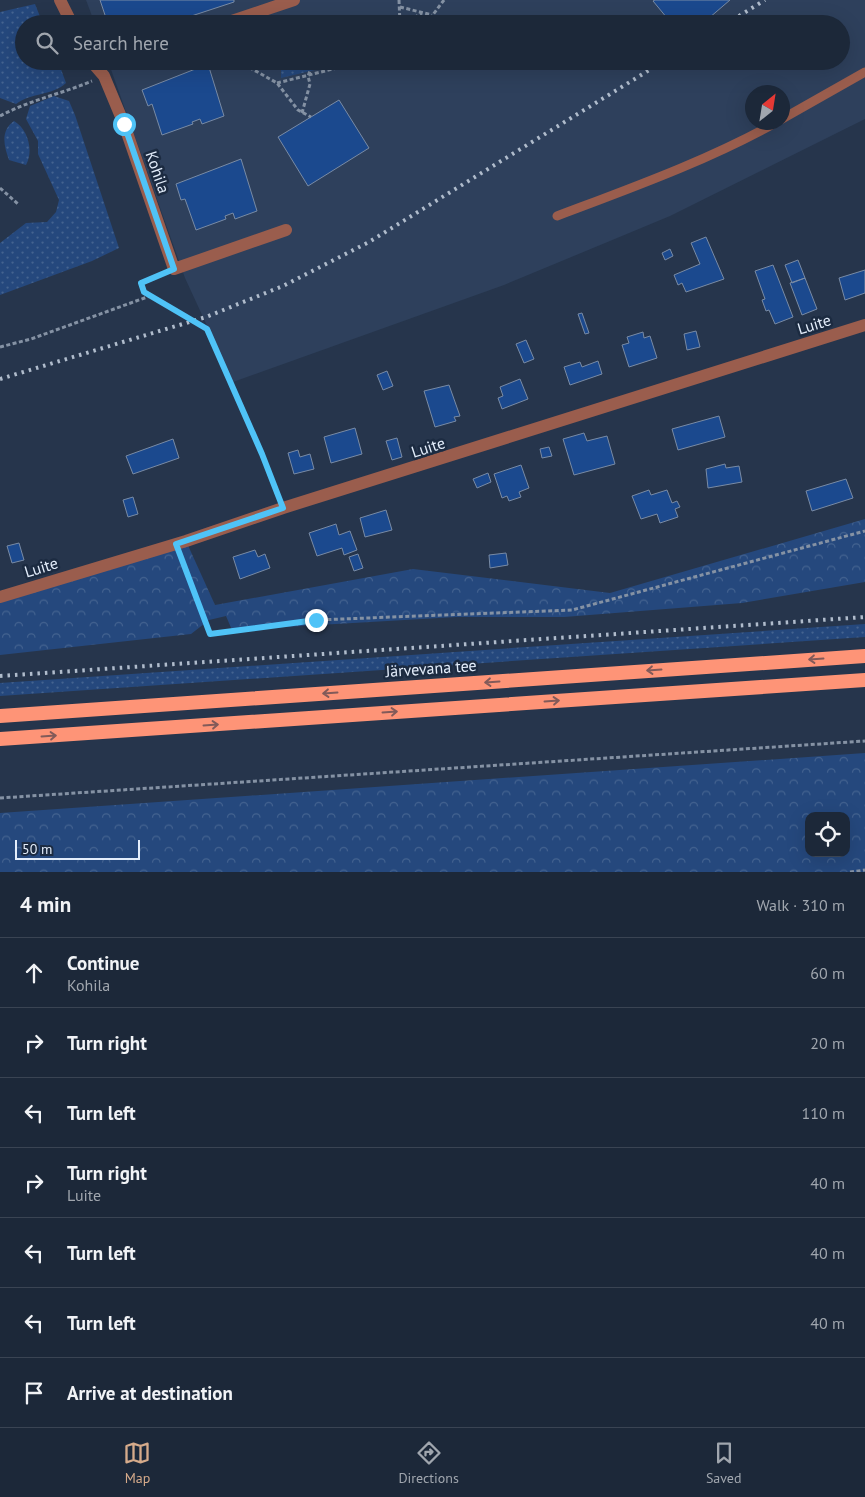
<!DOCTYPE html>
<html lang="en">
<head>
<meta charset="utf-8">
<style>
  body { margin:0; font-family:"PT Sans",sans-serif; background:#293444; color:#f1f3f6 }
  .controls { position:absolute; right:15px; bottom:15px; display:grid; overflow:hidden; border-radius:10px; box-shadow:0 5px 20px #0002 }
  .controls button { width:45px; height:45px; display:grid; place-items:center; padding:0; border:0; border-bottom:1px solid #3a4453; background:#1c2839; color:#f1f3f6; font:25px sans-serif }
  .compass { position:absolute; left:745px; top:85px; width:45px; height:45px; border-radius:50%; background:#1c2839; box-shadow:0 5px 20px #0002; rotate:30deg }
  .scale { position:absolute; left:15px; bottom:12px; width:125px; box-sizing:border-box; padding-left:5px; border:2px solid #e3edfb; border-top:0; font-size:14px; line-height:18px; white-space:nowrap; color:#e3edfb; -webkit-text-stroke:4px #1c2b41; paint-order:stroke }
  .stop { position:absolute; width:15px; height:15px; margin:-11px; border:4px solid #4fc3f7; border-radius:50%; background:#fff }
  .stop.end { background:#4fc3f7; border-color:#fff; box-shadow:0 1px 5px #0008 }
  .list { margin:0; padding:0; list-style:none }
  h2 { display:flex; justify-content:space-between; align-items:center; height:65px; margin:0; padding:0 20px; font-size:21px }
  h2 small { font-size:16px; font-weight:400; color:#a0a6ae }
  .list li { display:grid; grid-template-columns:32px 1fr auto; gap:15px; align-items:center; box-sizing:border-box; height:70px; padding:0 20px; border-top:1px solid #3a4453 }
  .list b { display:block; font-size:19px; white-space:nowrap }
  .list p { margin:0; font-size:16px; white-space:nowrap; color:#a0a6ae }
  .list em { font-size:16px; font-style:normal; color:#a0a6ae }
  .icon { flex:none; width:28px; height:28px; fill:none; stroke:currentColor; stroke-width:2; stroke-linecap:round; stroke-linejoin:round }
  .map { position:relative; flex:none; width:865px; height:872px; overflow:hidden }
  .search { position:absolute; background:#1c2839; box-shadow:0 5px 20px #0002; left:15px; right:15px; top:15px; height:55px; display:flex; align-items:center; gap:12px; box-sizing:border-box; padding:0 18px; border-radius:28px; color:#a0a6ae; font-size:19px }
  .sheet { height:555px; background:#1c2839 }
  nav { display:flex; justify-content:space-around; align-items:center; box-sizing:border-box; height:70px; border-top:1px solid #3a4453; background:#1c2839; font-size:14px; color:#a0a6ae }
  nav a { display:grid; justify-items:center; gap:2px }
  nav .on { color:#d6ab8b }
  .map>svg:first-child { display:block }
</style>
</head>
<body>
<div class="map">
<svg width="865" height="872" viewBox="0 0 865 872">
  <defs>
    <pattern id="grass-dots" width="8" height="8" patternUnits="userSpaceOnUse" patternTransform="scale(1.25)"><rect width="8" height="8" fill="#25487d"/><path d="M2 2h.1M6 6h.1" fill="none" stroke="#446390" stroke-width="1.8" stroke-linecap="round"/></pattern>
    <pattern id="forest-crowns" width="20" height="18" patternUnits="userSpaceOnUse" patternTransform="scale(1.25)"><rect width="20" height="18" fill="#25487d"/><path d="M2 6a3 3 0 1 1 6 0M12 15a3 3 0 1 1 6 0" fill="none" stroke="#446390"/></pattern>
  </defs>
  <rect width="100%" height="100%" fill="#26354c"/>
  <path fill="#2e405c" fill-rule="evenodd" d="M86 0H865V119L670 216 504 285 233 382 185 278 108 61H841V24H95ZM752 92H782V122H752Z"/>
  <path fill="url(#grass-dots)" d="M35 4 43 24H24V61H58L66 83C52 96 32 92 16 104L0 98V12Z
    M339 61 340 64 281 78V61Z
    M54 96 69 101 75 115 119 248 92 261 0 295V243L26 223 47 222 56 212 59 200 38 154V141L26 119 30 106Z
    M14 121C28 129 34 151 26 165L9 160C4 146 0 131 14 121Z
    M865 624V637L0 696V683Z"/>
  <path fill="url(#forest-crowns)" fill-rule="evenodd" d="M865 519V582L742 603 564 617H456L232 630 226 616 209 620 191 634 0 655V597L186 541 215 605 413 569 610 593Z
    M865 753V872H0V813ZM809 816H846V853H809Z"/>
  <path fill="#1b498e" stroke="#798ba5" d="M100 0H234V2L167 24H108Z
    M655 0H730L702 24H672L653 1Z
    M208 64 224 116 202 124 200 119 192 122 193 124 162 135 152 104 148 106 142 90Z
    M339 100 369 148 308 186 278 137Z
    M241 159 257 211 235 219 233 213 225 216 226 219 196 230 185 199 181 200 176 184Z
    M706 237 724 279 686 292 682 283 678 285 674 275 700 264 691 243Z
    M670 249 673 256 665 260 662 253Z
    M798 260 805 278 792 283 785 265Z
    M773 265 793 317 775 324 769 310 766 311 762 300 765 299 755 271Z
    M865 270V293L845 300 839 278Z
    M805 278 817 309 802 315 790 283Z
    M582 313 589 333 585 334 578 314Z
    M696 331 700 347 687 350 684 334Z
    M643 332 644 338 650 336 657 358 629 367 622 345 629 343 627 337Z
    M526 340 534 359 524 363 516 344Z
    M598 361 602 374 570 385 564 367 580 362 582 367Z
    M387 371 393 386 383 390 377 375Z
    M520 379 528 399 502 409 498 398 503 396 500 387Z
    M449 385 460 416 454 417 456 421 435 427 424 391Z
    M719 416 725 437 678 450 672 429Z
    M355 428 362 454 331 463 324 437Z
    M584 433 587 441 607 436 615 464 574 475 563 439Z
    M397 438 402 457 392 460 386 441Z
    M173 439 179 458 133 474 126 456Z
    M549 447 552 456 542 458 540 449Z
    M298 450 300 457 310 454 314 469 294 474 288 453Z
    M725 464 726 468 739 466 742 482 708 488 706 469Z
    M521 465 529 488 519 492 521 497 509 501 507 496 502 498 494 474Z
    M488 473 491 482 477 488 473 479Z
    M846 479 853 498 812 511 806 491Z
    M649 490 651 495 667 490 672 503 677 501 680 507 675 509 678 517 660 523 657 514 641 519 632 496Z
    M133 497 138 514 128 517 123 500Z
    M386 510 392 530 365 537 360 518Z
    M336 524 339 535 350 531 357 550 344 555 342 548 317 556 309 533Z
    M19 543 24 560 12 563 7 546Z
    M255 550 258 557 265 554 270 568 240 579 233 557Z
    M506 553 508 565 490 568 489 555Z
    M358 554 363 568 354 571 349 557Z"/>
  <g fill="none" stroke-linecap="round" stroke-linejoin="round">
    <path stroke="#8592a4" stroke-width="3" stroke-dasharray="4 2.5" stroke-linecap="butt" d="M399 0 400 24
      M400 7 432 15
      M317 20 319 24
      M357 24 374 17 388 24
      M403 24 422 13
      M426 24 444 0
      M238 61 277 83 298 110 311 117
      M277 83 365 61
      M302 113 310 84 308 76 314 61
      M0 116C30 100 61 94 92 81
      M0 188 18 204
      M150 296 144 291 141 283 162 274
      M0 347 31 339 150 296 207 329 262 454 279 497
      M181 556 210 634 316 620 572 610 865 531
      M0 798 865 741
      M850 872 865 870"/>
    <path stroke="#9a5d4d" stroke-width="9" d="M782 119 865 72
      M557 216C631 188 707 161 777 122"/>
    <path stroke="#9a5d4d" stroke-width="12" d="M60 0 72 24
      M223 24 294 0
      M91 61 104 76 124 124 174 269 286 230
      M0 597 186 541 283 508 865 325"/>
    <path stroke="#fe9477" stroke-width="14" d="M0 716 865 656
      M0 739 865 680"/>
    <path stroke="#b0bccc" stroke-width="4" stroke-dasharray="2.5 5" stroke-linecap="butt" d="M726 24 765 0
      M0 379 206 317 283 286 369 242 664 61
      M0 676 865 617"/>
  </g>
  <defs><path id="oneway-shaft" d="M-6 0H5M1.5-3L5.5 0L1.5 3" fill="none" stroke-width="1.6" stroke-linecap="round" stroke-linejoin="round" transform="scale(1.25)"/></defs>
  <g stroke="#825a59">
    <use href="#oneway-shaft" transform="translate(816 659) rotate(176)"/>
    <use href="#oneway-shaft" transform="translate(654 670) rotate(176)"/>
    <use href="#oneway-shaft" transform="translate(492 682) rotate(176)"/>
    <use href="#oneway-shaft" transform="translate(330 693) rotate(176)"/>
    <use href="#oneway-shaft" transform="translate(552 701) rotate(-4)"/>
    <use href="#oneway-shaft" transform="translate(390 712) rotate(-4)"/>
    <use href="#oneway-shaft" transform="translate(211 725) rotate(-4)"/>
    <use href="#oneway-shaft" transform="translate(49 736) rotate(-4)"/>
  </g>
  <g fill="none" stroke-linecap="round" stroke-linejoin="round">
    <path stroke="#4fc3f7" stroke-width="6" d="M124 124 174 269 141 283 144 292 207 329 262 454 283 508 176 544 210 634 316 620"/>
  </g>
  <g text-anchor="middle" stroke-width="5" stroke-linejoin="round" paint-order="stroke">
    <g font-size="16" fill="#e3edfb" stroke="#1c2b41">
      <text transform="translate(158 172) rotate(71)" y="6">Kohila</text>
      <text transform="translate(814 324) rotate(-17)" y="6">Luite</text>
      <text transform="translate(428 447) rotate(-18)" y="6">Luite</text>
      <text transform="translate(41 567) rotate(-17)" y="6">Luite</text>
      <text transform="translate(431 668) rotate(-4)" y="6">Järvevana tee</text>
    </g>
  </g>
</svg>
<div class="controls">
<button><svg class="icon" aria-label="locate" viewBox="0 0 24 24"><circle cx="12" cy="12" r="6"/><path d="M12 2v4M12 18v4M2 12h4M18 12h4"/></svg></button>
</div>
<svg class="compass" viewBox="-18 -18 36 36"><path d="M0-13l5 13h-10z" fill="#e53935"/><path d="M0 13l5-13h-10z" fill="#a0a6ae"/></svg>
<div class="scale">50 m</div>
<div class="stop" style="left:124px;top:124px"></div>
<div class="stop end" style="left:316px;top:620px"></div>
<div class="search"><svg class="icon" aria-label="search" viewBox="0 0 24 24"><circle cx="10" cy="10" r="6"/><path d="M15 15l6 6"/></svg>Search here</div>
</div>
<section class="sheet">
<h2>4 min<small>Walk · 310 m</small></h2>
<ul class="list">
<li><svg class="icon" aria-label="ahead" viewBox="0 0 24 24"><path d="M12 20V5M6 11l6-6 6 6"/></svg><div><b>Continue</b><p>Kohila</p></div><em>60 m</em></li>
<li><svg class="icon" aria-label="right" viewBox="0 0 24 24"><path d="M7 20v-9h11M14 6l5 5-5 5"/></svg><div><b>Turn right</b></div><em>20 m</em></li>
<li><svg class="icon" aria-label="left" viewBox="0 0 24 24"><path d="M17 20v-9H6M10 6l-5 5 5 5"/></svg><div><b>Turn left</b></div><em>110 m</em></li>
<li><svg class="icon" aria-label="right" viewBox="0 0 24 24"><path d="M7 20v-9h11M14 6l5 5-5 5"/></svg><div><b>Turn right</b><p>Luite</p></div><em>40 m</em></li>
<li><svg class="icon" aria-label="left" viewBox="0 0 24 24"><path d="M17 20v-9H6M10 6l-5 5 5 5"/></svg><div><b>Turn left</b></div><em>40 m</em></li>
<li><svg class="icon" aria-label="left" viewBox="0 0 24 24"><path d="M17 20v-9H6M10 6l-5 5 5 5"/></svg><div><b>Turn left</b></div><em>40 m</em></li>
<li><svg class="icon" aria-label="arrive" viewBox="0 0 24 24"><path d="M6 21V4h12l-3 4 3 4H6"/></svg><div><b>Arrive at destination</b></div></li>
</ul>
</section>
<nav>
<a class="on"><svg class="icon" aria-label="map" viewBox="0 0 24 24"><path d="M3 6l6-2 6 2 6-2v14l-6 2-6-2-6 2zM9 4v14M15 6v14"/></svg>Map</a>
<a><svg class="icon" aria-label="directions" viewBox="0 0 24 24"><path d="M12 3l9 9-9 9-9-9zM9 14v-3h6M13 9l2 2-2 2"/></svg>Directions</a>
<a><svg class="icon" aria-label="saved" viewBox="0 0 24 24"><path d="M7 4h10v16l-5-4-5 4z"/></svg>Saved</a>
</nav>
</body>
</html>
